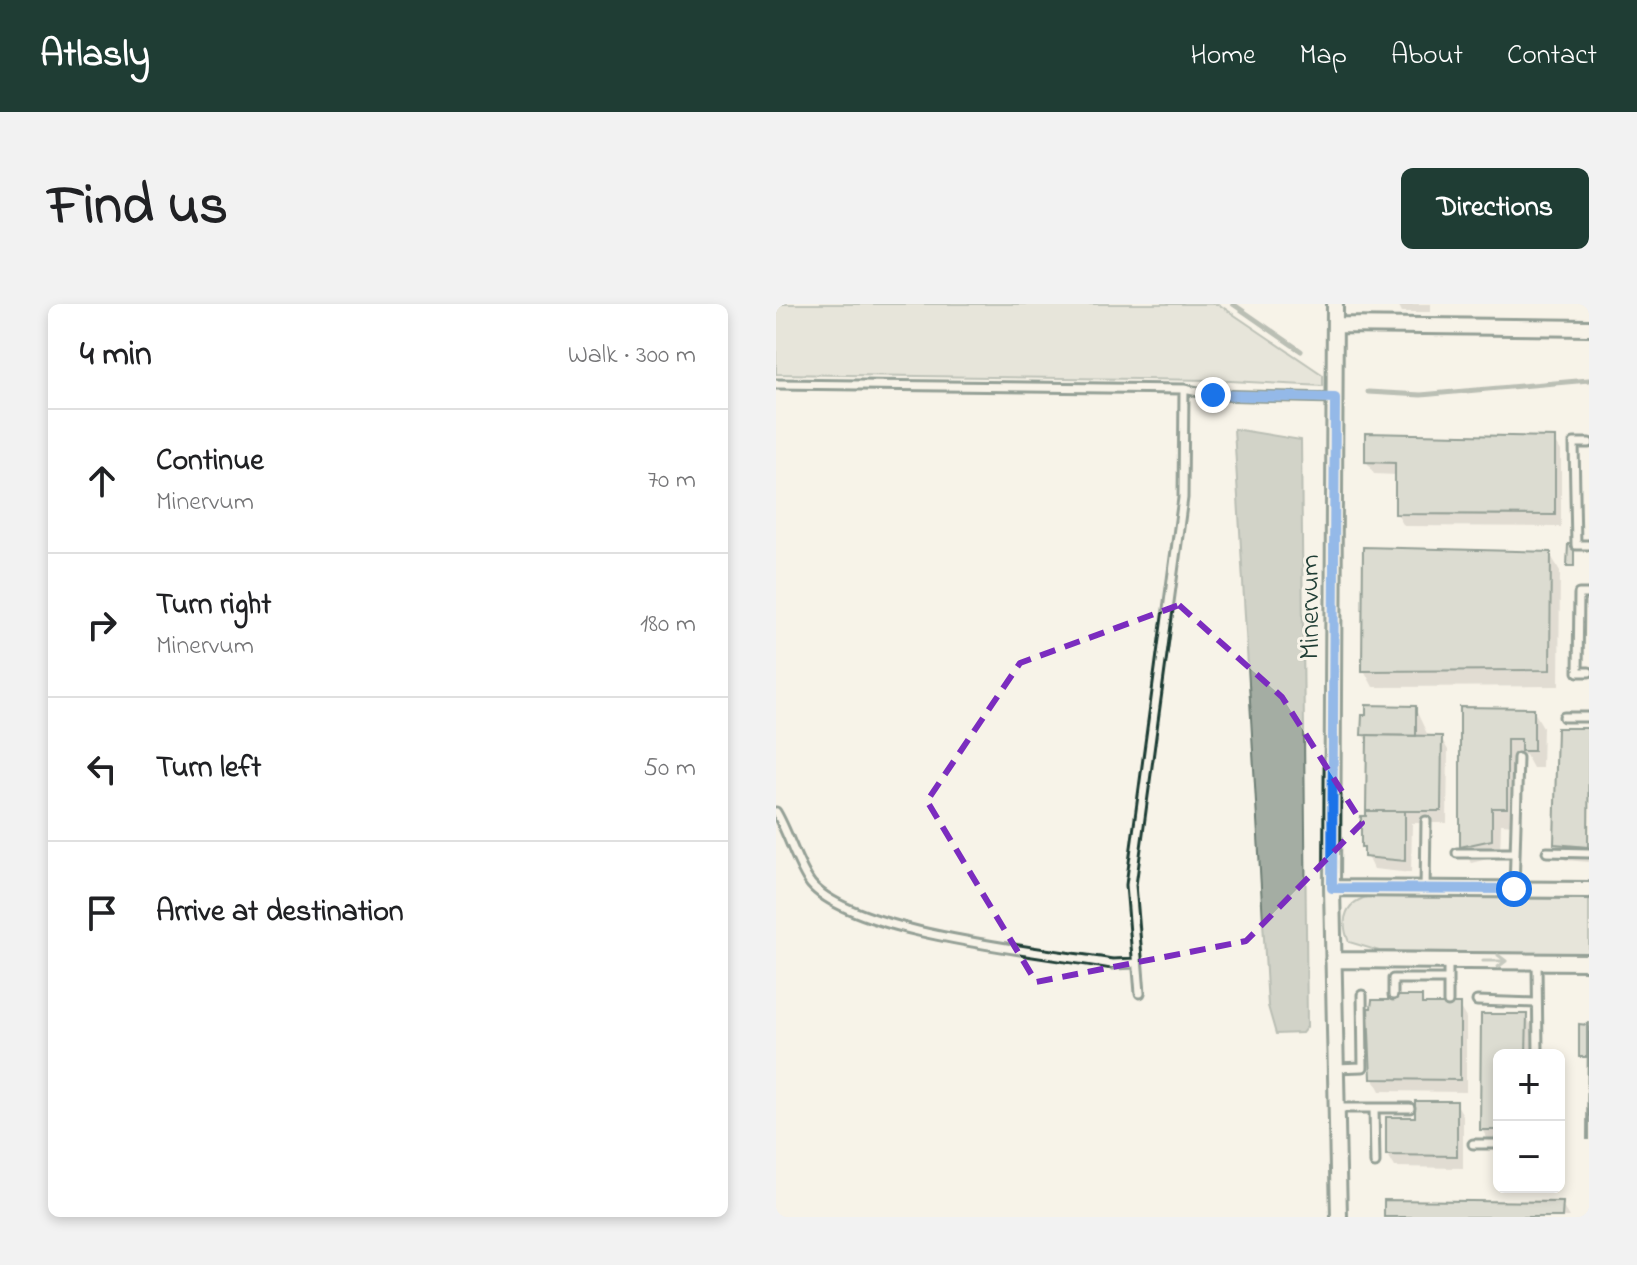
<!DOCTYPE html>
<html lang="en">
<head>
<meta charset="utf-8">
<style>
  body { margin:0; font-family:"Indie Flower",sans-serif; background:#f2f2f2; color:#202124 }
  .controls { position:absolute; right:24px; bottom:24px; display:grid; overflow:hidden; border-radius:12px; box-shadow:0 4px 12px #0003 }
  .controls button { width:72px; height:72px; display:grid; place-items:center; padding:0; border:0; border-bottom:2px solid #e0e0e0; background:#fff; color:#202124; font:40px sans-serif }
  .stop { position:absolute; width:24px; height:24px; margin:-18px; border:6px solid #1a73e8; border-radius:50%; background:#fff }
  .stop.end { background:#1a73e8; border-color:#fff; box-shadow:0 2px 8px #0008 }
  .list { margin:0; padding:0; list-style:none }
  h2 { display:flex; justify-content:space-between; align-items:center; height:104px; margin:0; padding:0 32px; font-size:34px }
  h2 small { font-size:26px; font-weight:400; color:#757577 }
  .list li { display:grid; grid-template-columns:52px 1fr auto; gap:24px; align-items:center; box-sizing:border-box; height:144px; padding:0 32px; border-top:2px solid #e0e0e0 }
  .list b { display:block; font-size:30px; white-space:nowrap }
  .list p { margin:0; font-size:26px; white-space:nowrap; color:#757577 }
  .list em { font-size:26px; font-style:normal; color:#757577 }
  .icon { flex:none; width:44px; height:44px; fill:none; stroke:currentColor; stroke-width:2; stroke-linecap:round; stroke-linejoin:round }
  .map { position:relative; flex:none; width:813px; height:913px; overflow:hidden; border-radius:12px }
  header { display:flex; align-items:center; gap:48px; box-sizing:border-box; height:112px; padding:0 40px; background:#1f3d34; color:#fff }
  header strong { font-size:38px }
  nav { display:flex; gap:44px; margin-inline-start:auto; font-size:28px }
  .intro { display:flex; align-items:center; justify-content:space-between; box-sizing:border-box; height:192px; padding:0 48px }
  h1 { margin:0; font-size:56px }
  .button { padding:20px 36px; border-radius:12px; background:#1f3d34; color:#fff; font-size:28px; font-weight:700 }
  main { display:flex; gap:48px; padding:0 48px }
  aside { flex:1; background:#fff; border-radius:12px; box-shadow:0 4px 12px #0003 }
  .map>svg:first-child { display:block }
</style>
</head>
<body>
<header>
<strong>Atlasly</strong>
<nav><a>Home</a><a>Map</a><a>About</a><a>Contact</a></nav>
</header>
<div class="intro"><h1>Find us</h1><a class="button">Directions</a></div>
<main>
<aside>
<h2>4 min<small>Walk · 300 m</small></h2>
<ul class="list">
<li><svg class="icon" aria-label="ahead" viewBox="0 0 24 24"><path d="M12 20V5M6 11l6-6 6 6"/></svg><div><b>Continue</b><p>Minervum</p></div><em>70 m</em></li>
<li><svg class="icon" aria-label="right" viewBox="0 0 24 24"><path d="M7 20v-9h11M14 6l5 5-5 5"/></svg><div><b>Turn right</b><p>Minervum</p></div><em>180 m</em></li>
<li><svg class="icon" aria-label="left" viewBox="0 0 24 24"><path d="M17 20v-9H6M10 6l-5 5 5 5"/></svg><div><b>Turn left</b></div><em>50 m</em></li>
<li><svg class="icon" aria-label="arrive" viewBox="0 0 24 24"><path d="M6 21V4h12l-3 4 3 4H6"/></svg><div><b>Arrive at destination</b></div></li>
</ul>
</aside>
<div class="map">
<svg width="813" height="913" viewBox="0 0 813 913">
  <rect width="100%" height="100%" fill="#f7f3e8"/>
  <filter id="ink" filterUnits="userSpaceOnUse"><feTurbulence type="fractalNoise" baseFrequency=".0125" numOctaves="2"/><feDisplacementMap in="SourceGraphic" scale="16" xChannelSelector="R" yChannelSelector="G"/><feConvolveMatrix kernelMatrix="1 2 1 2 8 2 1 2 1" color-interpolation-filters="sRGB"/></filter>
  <g filter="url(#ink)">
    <path fill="#d3d5ca" stroke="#79897f" stroke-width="2" d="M0 0H442L547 71V82L436 76 0 70Z
      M595 592 813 595V650L603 647 573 638C563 615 570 597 595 592Z"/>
    <path fill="#a4ada3" stroke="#6f8077" stroke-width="2" d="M458 125 525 136 531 723 526 729 500 730 492 702Z"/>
    <path fill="#0003" d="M622 0H655V8H626Z
      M778 135 785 147V223L628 222 621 210V171L598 170 591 158Z
      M774 250 784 267 783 382 597 383 588 366Z
      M639 404 653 434H665L672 446 671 519H636L635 569 598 565 587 542 592 514 593 440 587 431Z
      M686 405 757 406 767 423 766 464H757L750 451H740L739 521 725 520 724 552 695 559 686 542Z
      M783 426H813V558L789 556 780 539Z
      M645 694 649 702H683L690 714V788L604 787 597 774V706Z
      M707 712H750L757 724V751H723V838H714L706 826Z
      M810 722 813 727V755L805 752Z
      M680 799 687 811V864L619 863 612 851 641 815Z
      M785 900 793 913H610Z"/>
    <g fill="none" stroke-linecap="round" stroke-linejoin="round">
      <path stroke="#6f8077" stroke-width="5" d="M457 0 525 47
        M592 88 645 91 813 76"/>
    </g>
    <path fill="#bbc1b6" stroke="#1f3d34" stroke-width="2" d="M589 129 779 133V211L619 210V159L589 158Z
      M792 240H798V262H791Z
      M587 243 775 248 774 366 586 367Z
      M590 401 640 402V432L585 431 586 411H590Z
      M684 403 758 404V447H745V435H731V504H716V536L684 543Z
      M781 424H813L812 543 778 540Z
      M591 431 666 432 665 507H590Z
      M590 507H629V557L588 553V543H585V512H590Z
      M612 692H646V700H684V776L595 775 592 704H595L596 696H612Z
      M705 710H751L750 751H723V826H704Z
      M812 719H813V835H811Z
      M803 720 811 721V753H803Z
      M639 797H681V852L610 851V813H639Z
      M608 896 787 898 786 913H608Z"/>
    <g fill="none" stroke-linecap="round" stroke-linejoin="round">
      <g stroke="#1f3d34" stroke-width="13">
        <path id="service" d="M0 80 408 85 437 91 559 94
          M813 139H798L800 241H813
          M813 290H803L802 368H813
          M788 413H813
          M0 508C12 528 22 563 35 580 77 630 267 648 336 660L361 659
          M771 548 813 549
          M681 549H739
          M649 585 650 517
          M738 585 742 454
          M761 657 762 751
          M364 689 355 581 407 194 408 85
          M617 691V675H672
          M701 697 760 699
          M672 698V657
          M559 764 587 763 586 691
          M560 804H634
          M598 804 599 859
          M697 840H723"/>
      </g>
      <g stroke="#1f3d34" stroke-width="20">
        <path id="minor" d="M559 0 556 584 563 913
          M560 21 813 24
          M556 584 813 586
          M557 656 813 658"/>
      </g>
      <use href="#service" stroke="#f7f3e8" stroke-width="7"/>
      <use href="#minor" stroke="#f7f3e8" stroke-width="14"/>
    </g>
    <defs><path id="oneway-shaft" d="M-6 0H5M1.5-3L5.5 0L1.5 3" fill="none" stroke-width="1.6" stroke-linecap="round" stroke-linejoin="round" transform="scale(2)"/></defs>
    <use stroke="#8b988e" href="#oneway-shaft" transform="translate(719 657)"/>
  </g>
  <g fill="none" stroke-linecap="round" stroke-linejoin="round" filter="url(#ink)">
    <path stroke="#1a73e8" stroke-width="10" d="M437 91 559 94 556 584 738 585"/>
  </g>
  <path d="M0 0H813V913H0ZM403 301 506 393 586 519 470 637 260 678 151 497 244 359Z" fill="#f7f3e8" fill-opacity=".55" fill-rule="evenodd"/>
  <path fill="none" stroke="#7b2cbf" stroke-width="6" stroke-dasharray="16 10" stroke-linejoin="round" d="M403 301 506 393 586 519 470 637 260 678 151 497 244 359Z"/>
  <g text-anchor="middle" stroke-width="6" stroke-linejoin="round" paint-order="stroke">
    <g font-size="28" fill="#1f3d34" stroke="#f7f3e8">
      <text transform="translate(532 303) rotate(-90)" y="10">Minervum</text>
    </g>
  </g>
</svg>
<div class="controls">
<button>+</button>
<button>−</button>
</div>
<div class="stop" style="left:738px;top:585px"></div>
<div class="stop end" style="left:437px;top:91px"></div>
</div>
</main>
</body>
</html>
